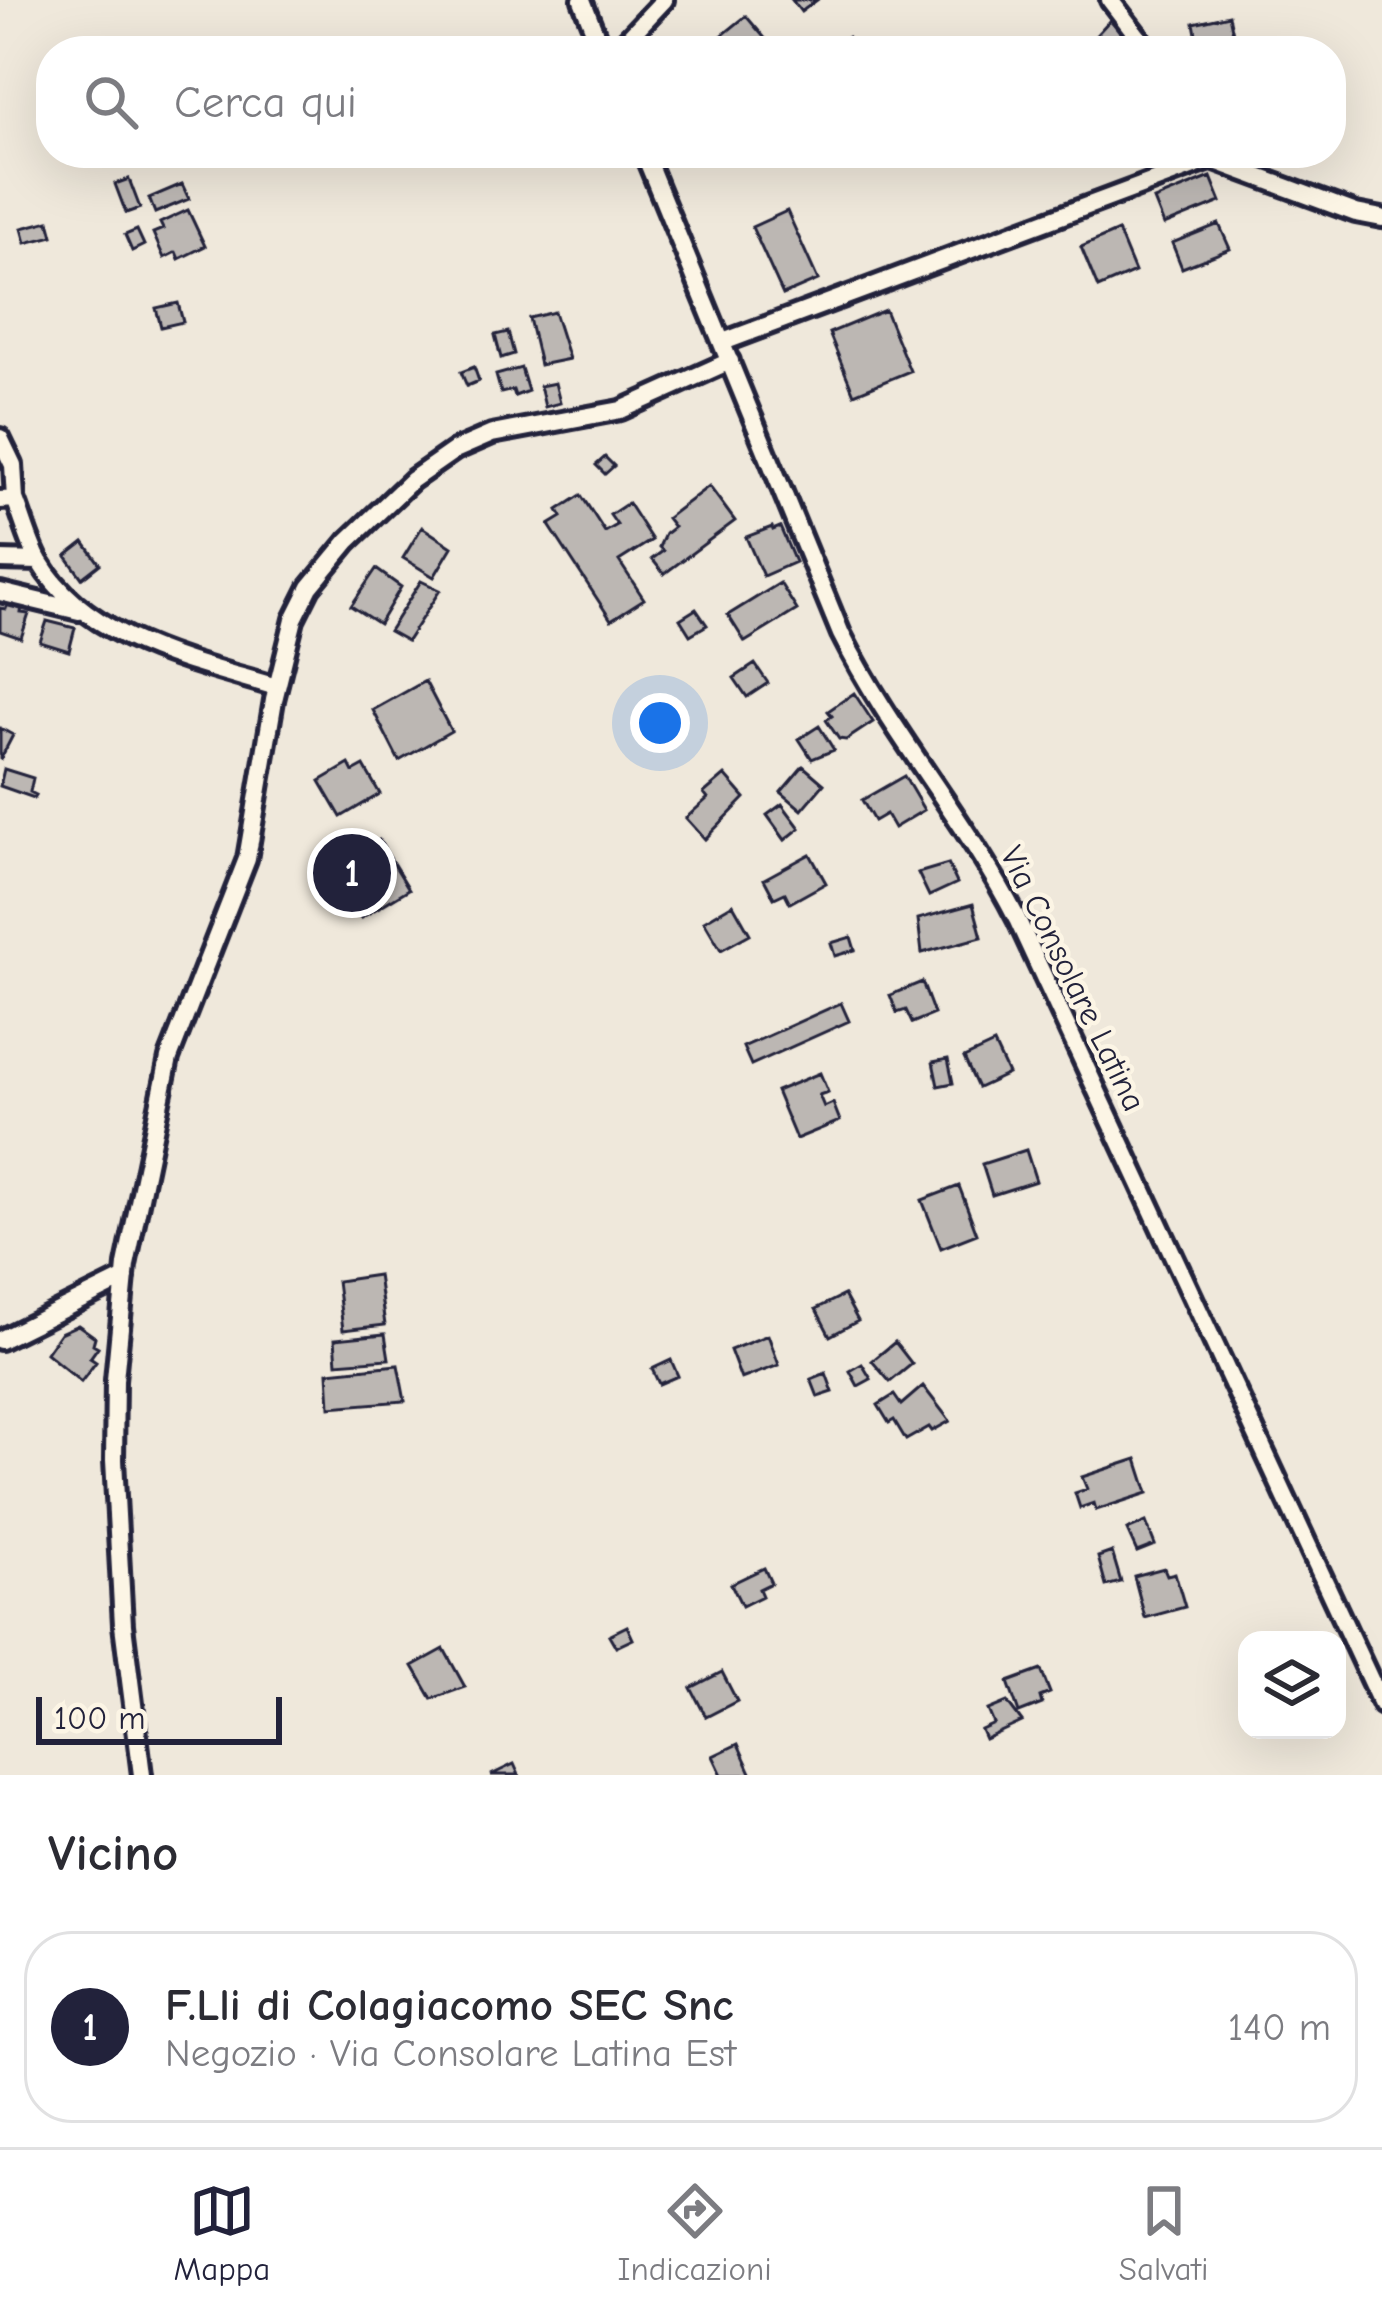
<!DOCTYPE html>
<html lang="it">
<head>
<meta charset="utf-8">
<style>
  body { margin:0; font-family:"Comic Neue",sans-serif; background:#f7f7f7; color:#2b2b33 }
  .controls { position:absolute; right:36px; bottom:36px; display:grid; overflow:hidden; border-radius:24px; box-shadow:0 12px 48px #0002 }
  .controls button { width:108px; height:108px; display:grid; place-items:center; padding:0; border:0; border-bottom:3px solid #e1e1e2; background:#fff; color:#2b2b33; font:60px sans-serif }
  .scale { position:absolute; left:36px; bottom:30px; width:246px; box-sizing:border-box; padding-left:12px; border:6px solid #22223b; border-top:0; font-size:33px; line-height:42px; white-space:nowrap; color:#22223b; -webkit-text-stroke:9px #fcf5e5; paint-order:stroke }
  .you { position:absolute; left:660px; top:723px; width:42px; height:42px; margin:-30px; border:9px solid #fff; border-radius:50%; background:#1a73e8; box-shadow:0 0 0 18px #1a73e833 }
  .badge { display:grid; place-items:center; width:78px; height:78px; border-radius:50%; background:#22223b; color:#fff; font-size:39px; font-weight:700 }
  .pin { position:absolute; translate:-50% -50%; border:6px solid #fff; box-shadow:0 3px 12px #0006 }
  .list { margin:0; padding:0; list-style:none }
  h2 { display:flex; justify-content:space-between; align-items:center; height:156px; margin:0; padding:0 48px; font-size:51px }
  h2 small { font-size:39px; font-weight:400; color:#7c7c81 }
  .list li { display:grid; grid-template-columns:78px 1fr auto; gap:36px; align-items:center; box-sizing:border-box; height:192px; margin:0 24px 24px; padding:0 24px; border:3px solid #e1e1e2; border-radius:48px }
  .list b { display:block; font-size:45px; white-space:nowrap }
  .list p { margin:0; font-size:39px; white-space:nowrap; color:#7c7c81 }
  .list em { font-size:39px; font-style:normal; color:#7c7c81 }
  .icon { flex:none; width:66px; height:66px; fill:none; stroke:currentColor; stroke-width:2; stroke-linecap:round; stroke-linejoin:round }
  .map { position:relative; flex:none; width:1382px; height:1775px; overflow:hidden }
  .search { position:absolute; background:#fff; box-shadow:0 12px 48px #0002; left:36px; right:36px; top:36px; height:132px; display:flex; align-items:center; gap:30px; box-sizing:border-box; padding:0 42px; border-radius:48px; color:#7c7c81; font-size:45px }
  .sheet { height:372px; background:#fff }
  nav { display:flex; justify-content:space-around; align-items:center; box-sizing:border-box; height:168px; border-top:3px solid #e1e1e2; background:#fff; font-size:33px; color:#7c7c81 }
  nav a { display:grid; justify-items:center; gap:6px }
  nav .on { color:#22223b }
  .map>svg:first-child { display:block }
</style>
</head>
<body>
<div class="map">
<svg width="1382" height="1775" viewBox="0 0 1382 1775">
  <rect width="100%" height="100%" fill="#efe8db"/>
  <filter id="ink" filterUnits="userSpaceOnUse"><feTurbulence type="fractalNoise" baseFrequency=".00833" numOctaves="2"/><feDisplacementMap in="SourceGraphic" scale="24" xChannelSelector="R" yChannelSelector="G"/><feConvolveMatrix kernelMatrix="1 2 1 2 8 2 1 2 1" color-interpolation-filters="sRGB"/></filter>
  <g filter="url(#ink)">
    <path fill="#bcb7b3" stroke="#22223b" stroke-width="3" d="M792 0H817L801 12Z
      M1229 15 1234 38 1198 45 1194 23Z
      M746 16 769 43 758 51H721L714 42Z
      M1110 20 1143 51H1094L1087 45Z
      M848 37 858 51H828Z
      M1179 39 1182 51H1157L1156 46Z
      M1211 177 1221 202 1164 225 1154 200Z
      M129 179 140 208 126 213 115 184Z
      M182 184 189 199 155 213 149 198Z
      M188 210 205 246 179 259 176 252 164 258 153 233 163 229 160 223Z
      M787 211 818 280 783 295 752 227Z
      M49 221 53 236 26 243 22 228Z
      M1219 224 1230 249 1182 268 1172 243Z
      M137 230 144 245 132 251 125 235Z
      M1118 231 1135 272 1098 288 1081 247Z
      M178 303 183 322 161 327 156 308Z
      M885 310 910 371 854 394 829 333Z
      M554 312 569 359 540 365 529 318Z
      M508 332 514 354 501 358 495 335Z
      M474 367 479 381 467 386 461 372Z
      M521 368 528 391 515 396 513 390 501 393 496 375Z
      M555 383 560 403 545 407 540 386Z
      M605 457 614 466 605 474 596 465Z
      M709 486 735 521 664 574 652 559 663 551 659 547 665 534 674 527 667 518Z
      M581 495 605 532 617 525 610 515 628 503 652 540 619 561 644 599 611 620 549 525 562 517 558 510Z
      M422 527 452 547 434 577 403 558Z
      M772 527 773 530 780 527 795 562 763 576 746 537Z
      M84 542 100 564 82 578 66 556Z
      M376 569 401 587 379 624 351 606Z
      M421 581 440 590 407 641 389 631Z
      M780 583 797 610 745 642 728 615Z
      M8 602 22 606 21 613 29 614 21 638 0 631V608L6 609Z
      M696 609 707 625 690 635 680 619Z
      M47 621 75 628 69 651 40 642Z
      M755 664 768 683 747 697 734 678Z
      M425 681 451 731 399 761 373 710Z
      M854 693 873 722 846 740 839 739 826 720 832 716 828 711Z
      M819 726 834 750 812 759 799 739Z
      M0 728 13 735 0 760Z
      M349 764 353 772 364 766 380 794 341 817 320 781Z
      M803 766 824 784 802 810 781 792Z
      M4 769 33 778 30 792 36 795 34 798 0 786Z
      M725 775 745 798 705 839 686 818 708 798 704 793Z
      M904 776 924 810 894 828 886 814 874 821 862 800Z
      M782 804 800 828 785 840 767 815Z
      M379 840 409 889 361 918 331 869Z
      M810 854 826 883 790 903 785 893 774 898 764 879Z
      M948 864 957 883 929 896 918 873Z
      M733 904 750 934 721 950 704 921Z
      M973 904 982 937 922 953 918 919Z
      M851 937 855 950 835 956 831 943Z
      M922 982 934 1014 912 1023 906 1010 897 1013 890 995Z
      M841 1003 849 1021 751 1065 743 1047Z
      M994 1044 1008 1074 978 1088 964 1058Z
      M948 1059 953 1083 938 1086 933 1062Z
      M820 1073 828 1092 819 1095 824 1107 833 1103 840 1121 796 1139 776 1091Z
      M1026 1150 1036 1181 992 1195 982 1164Z
      M959 1186 977 1234 941 1248 922 1200Z
      M378 1275 385 1325 343 1330 337 1281Z
      M844 1295 858 1321 830 1336 816 1309Z
      M78 1325 95 1337 93 1344 98 1347 90 1358 96 1362 81 1382 46 1353 60 1333Z
      M385 1334 389 1359 337 1363 335 1339Z
      M768 1335 779 1365 741 1379 730 1350Z
      M895 1342 912 1364 890 1382 872 1361Z
      M671 1360 678 1376 659 1384 652 1369Z
      M862 1364 871 1379 858 1386 850 1371Z
      M398 1365 405 1401 330 1407 328 1372Z
      M826 1373 833 1392 818 1397 811 1379Z
      M923 1386 950 1421 932 1431 929 1427 906 1440 894 1420 889 1423 878 1405 894 1395 901 1405Z
      M1137 1459 1148 1493 1096 1510 1094 1503 1080 1508 1075 1493 1087 1489 1082 1477Z
      M1146 1522 1155 1545 1137 1552 1127 1530Z
      M1112 1552 1121 1582 1106 1586 1098 1557Z
      M764 1568 771 1583 759 1589 762 1596 742 1606 731 1584Z
      M1164 1568 1167 1575 1175 1573 1185 1607 1145 1618 1134 1576Z
      M627 1626 633 1639 616 1647 609 1635Z
      M444 1649 465 1687 432 1699 413 1666Z
      M1041 1670 1050 1693 1040 1697 1042 1704 1019 1713 1008 1682Z
      M722 1672 737 1701 706 1717 691 1688Z
      M1007 1702 1022 1722 985 1739 981 1730 994 1724 988 1710Z
      M738 1744 752 1775H722L713 1756Z
      M514 1764 519 1775H491Z"/>
    <g fill="none" stroke-linecap="round" stroke-linejoin="round">
      <g stroke="#22223b" stroke-width="26">
        <path id="minor" d="M582 0 602 51
          M1110 0 1149 51
          M616 51 664 0
          M644 153 841 634C891 734 966 819 1017 919L1382 1705
          M1202 156 1356 213 1382 218
          M723 342 1210 160
          M0 438 13 465 15 499
          M0 500 15 499C23 519 29 543 39 561 86 641 194 662 276 687
          M0 560 39 561
          M0 592 79 611
          M0 1340 125 1278
          M142 1775 123 1625 114 1460 115 1380 126 1265 169 1058 247 859 274 700 294 619 310 587 348 541 412 480 455 450 492 434 621 410 730 361"/>
      </g>
      <use href="#minor" stroke="#fcf5e5" stroke-width="16"/>
    </g>
  </g>
  <g text-anchor="middle" stroke-width="9" stroke-linejoin="round" paint-order="stroke">
    <g font-size="33" fill="#22223b" stroke="#fcf5e5">
      <text transform="translate(1074 978) rotate(64)" y="12">Via Consolare Latina</text>
    </g>
  </g>
</svg>
<div class="controls">
<button><svg class="icon" aria-label="layers" viewBox="0 0 24 24"><path d="M12 4l9 5-9 5-9-5zM3 14l9 5 9-5"/></svg></button>
</div>
<div class="scale">100 m</div>
<div class="you"></div>
<div class="pin badge" style="left:352px;top:873px">1</div>
<div class="search"><svg class="icon" aria-label="search" viewBox="0 0 24 24"><circle cx="10" cy="10" r="6"/><path d="M15 15l6 6"/></svg>Cerca qui</div>
</div>
<section class="sheet">
<h2>Vicino<small></small></h2>
<ul class="list">
<li><span class="badge">1</span><div><b>F.Lli di Colagiacomo SEC Snc</b><p>Negozio · Via Consolare Latina Est</p></div><em>140 m</em></li>
</ul>
</section>
<nav>
<a class="on"><svg class="icon" aria-label="map" viewBox="0 0 24 24"><path d="M3 6l6-2 6 2 6-2v14l-6 2-6-2-6 2zM9 4v14M15 6v14"/></svg>Mappa</a>
<a><svg class="icon" aria-label="directions" viewBox="0 0 24 24"><path d="M12 3l9 9-9 9-9-9zM9 14v-3h6M13 9l2 2-2 2"/></svg>Indicazioni</a>
<a><svg class="icon" aria-label="saved" viewBox="0 0 24 24"><path d="M7 4h10v16l-5-4-5 4z"/></svg>Salvati</a>
</nav>
</body>
</html>
